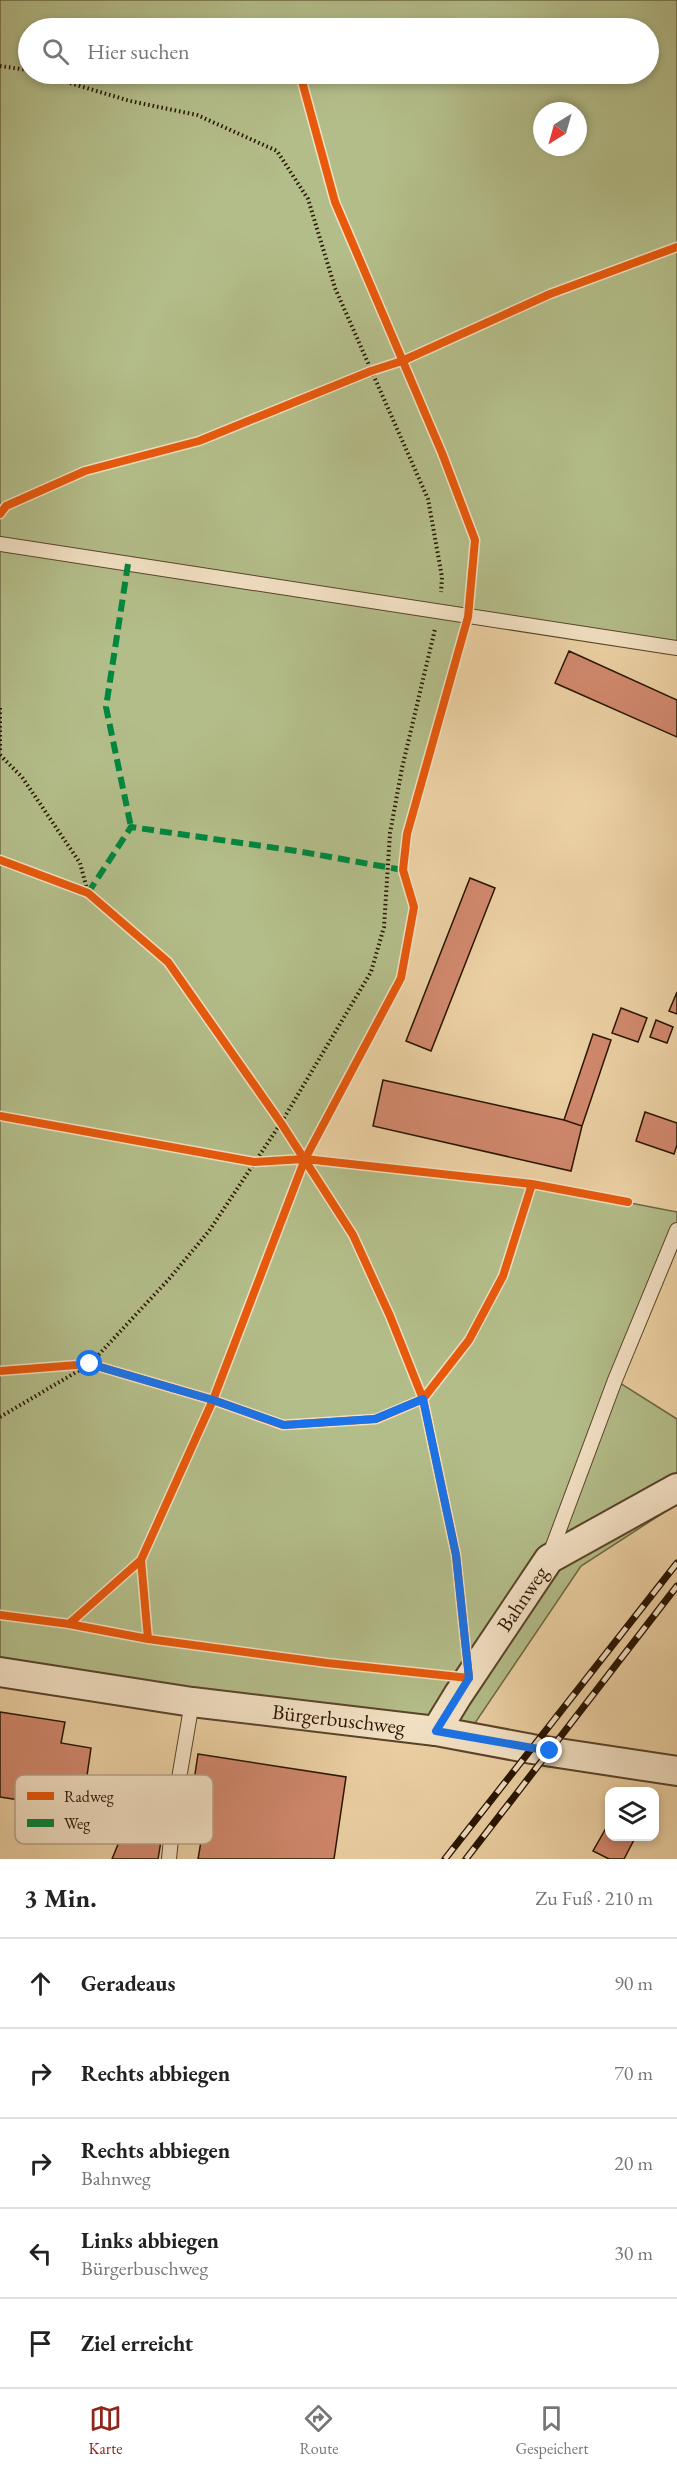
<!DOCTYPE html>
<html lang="de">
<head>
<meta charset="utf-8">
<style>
  body { margin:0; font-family:"EB Garamond",serif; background:#f6f6f6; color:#222 }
  .controls { position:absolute; right:18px; bottom:18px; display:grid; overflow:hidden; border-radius:12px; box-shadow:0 3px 9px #0003 }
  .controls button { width:54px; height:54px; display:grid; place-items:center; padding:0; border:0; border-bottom:2px solid #e0e0e0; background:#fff; color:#222; font:30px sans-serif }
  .compass { position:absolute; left:533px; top:102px; width:54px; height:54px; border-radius:50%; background:#fff; box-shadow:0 3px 9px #0003; rotate:217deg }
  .stop { position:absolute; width:18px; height:18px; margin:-14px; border:4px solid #1a73e8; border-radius:50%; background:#fff }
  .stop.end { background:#1a73e8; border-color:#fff; box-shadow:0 2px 6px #0008 }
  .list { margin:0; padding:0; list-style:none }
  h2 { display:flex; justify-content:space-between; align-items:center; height:78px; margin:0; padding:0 24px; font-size:26px }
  h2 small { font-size:20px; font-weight:400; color:#767676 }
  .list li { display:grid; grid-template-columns:39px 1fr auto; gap:18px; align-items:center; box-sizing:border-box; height:90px; padding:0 24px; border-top:2px solid #e0e0e0 }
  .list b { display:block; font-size:22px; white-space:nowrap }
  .list p { margin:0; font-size:20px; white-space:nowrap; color:#767676 }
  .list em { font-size:20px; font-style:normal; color:#767676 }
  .icon { flex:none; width:33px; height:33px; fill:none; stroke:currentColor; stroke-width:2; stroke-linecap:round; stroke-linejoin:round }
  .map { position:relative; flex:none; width:677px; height:1859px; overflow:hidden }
  .search { position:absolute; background:#fff; box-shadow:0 3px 9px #0003; left:18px; right:18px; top:18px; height:66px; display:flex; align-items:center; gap:15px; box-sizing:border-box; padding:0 21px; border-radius:33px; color:#767676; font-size:22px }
  .sheet { height:528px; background:#fff }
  nav { display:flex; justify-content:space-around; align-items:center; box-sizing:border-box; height:84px; border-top:2px solid #e0e0e0; background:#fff; font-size:16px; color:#767676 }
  nav a { display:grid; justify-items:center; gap:3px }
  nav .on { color:#8f2418 }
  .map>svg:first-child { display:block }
</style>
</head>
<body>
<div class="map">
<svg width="677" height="1859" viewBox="0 0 677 1859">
  <rect width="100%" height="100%" fill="#ecd1a4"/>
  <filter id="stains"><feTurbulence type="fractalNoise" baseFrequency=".00333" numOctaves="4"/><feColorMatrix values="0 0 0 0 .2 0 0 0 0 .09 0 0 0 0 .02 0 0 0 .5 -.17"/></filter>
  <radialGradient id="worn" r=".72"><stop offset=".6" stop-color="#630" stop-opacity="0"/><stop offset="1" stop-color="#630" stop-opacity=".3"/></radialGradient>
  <path fill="#b3bd89" stroke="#6e6844" stroke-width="1.5" fill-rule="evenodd" d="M0 0H677V648L468 617 407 834 403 870 414 907 401 978 305 1158 532 1184 677 1212V1230L615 1380 677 1419V1504L581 1566 473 1726 0 1662ZM28 28H648V74H28ZM542 111H578V147H542Z"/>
  <path fill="#d2896e" stroke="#281400" stroke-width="1.5" d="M569 651 677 700V737L555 683Z
    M470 878 495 888 431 1051 406 1041Z
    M677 992V1014L669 1011Z
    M621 1008 647 1018 638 1042 612 1033Z
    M656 1020 673 1027 667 1043 650 1037Z
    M593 1034 611 1040 582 1126 564 1120Z
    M383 1080 564 1120 582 1126 571 1171 373 1126Z
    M645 1112 677 1123V1145L674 1154 636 1141Z
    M0 1712 65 1722 61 1743 91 1748 82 1810 0 1797Z
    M198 1754 346 1777 334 1859H198L204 1824 188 1821Z
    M139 1793 167 1805 158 1859H112Z
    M610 1821V1836H636L624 1859H609L593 1851Z"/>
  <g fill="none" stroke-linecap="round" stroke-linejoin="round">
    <g stroke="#594329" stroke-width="16">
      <path id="lane" d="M0 544 677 648
        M550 1554 615 1380 677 1230
        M169 1859 174 1808 192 1702"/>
    </g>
    <g stroke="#594329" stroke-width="32">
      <g id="street">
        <path id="s1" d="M0 1672 192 1702 436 1731 532 1749 677 1771"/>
        <path id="s2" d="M436 1731 458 1695 549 1559 677 1488"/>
      </g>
    </g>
    <path stroke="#281400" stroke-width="4" stroke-dasharray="1.5 3" stroke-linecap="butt" d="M0 66 28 70
      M40 74 130 101 197 115 277 151 308 199 335 288 428 499 442 577 441 592
      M0 708V752
      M0 755 22 777 80 863 88 893
      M0 1417 90 1364 169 1279 209 1231 281 1123 371 972 384 927 390 833 402 768 435 629"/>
    <use href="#lane" stroke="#f3e1c4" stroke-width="14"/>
    <use href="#street" stroke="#f3e1c4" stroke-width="28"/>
    <g stroke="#281400" stroke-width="7">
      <path id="rail" d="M445 1859 677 1563
        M466 1859 677 1586"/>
    </g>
    <use href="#rail" stroke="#f3e1c4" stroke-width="4.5" stroke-dasharray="14" stroke-linecap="butt"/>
    <path stroke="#00873e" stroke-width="6" stroke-dasharray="12 6" stroke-linecap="butt" d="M128 564 106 707 131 827
      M88 893 131 827 297 851 403 870"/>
    <g stroke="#f3e1c4" stroke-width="11">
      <path id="cycleway" d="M0 514 6 506 85 471 199 441 371 371 402 361 550 294 677 247
        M0 860 88 893 168 962 281 1123 353 1235 390 1316 423 1399 456 1555 469 1678 327 1663 148 1639 141 1560 69 1624 0 1615
        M0 1116 254 1162 305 1159 532 1184 628 1202
        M0 1371 90 1364 213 1400 283 1425 376 1419 423 1399 469 1340 503 1276 532 1184
        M141 1560 213 1400 305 1159 401 978 414 907 403 870 407 834 468 617 475 540 442 453 335 202 300 74
        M69 1624 148 1639"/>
    </g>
    <use href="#cycleway" stroke="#e8590c" stroke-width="8"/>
  </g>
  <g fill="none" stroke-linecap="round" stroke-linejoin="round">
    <path stroke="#1a73e8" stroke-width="8" d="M90 1364 213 1400 284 1425 375 1419 423 1399 456 1555 469 1678 436 1731 550 1751"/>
  </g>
  <g text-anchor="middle" stroke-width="4.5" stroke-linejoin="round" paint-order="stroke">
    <g font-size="21" fill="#281400" stroke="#f3e1c4">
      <text dy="7" stroke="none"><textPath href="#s2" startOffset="158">Bahnweg</textPath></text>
      <text dy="7" stroke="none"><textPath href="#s1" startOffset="342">Bürgerbuschweg</textPath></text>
    </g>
  </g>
  <rect x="15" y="1775" width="198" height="69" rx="9" fill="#f3e1c4" stroke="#b6a489" stroke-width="1.5"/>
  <rect x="27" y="1792" width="27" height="8" fill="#e8590c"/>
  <rect x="27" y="1819" width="27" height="8" fill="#00873e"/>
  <g font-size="16" fill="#281400">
    <text x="64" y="1802">Radweg</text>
    <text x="64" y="1829">Weg</text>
  </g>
  <rect width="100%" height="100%" filter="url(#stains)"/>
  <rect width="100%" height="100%" fill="url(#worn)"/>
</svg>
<div class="controls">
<button><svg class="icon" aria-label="layers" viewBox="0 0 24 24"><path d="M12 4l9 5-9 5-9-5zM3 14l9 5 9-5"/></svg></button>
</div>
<svg class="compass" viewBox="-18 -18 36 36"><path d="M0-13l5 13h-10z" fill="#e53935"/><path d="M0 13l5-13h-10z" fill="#767676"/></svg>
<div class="stop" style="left:90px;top:1364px"></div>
<div class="stop end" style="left:550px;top:1751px"></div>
<div class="search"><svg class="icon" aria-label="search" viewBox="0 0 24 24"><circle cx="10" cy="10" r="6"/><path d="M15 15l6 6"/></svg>Hier suchen</div>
</div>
<section class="sheet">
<h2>3 Min.<small>Zu Fuß · 210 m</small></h2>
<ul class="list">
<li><svg class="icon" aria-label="ahead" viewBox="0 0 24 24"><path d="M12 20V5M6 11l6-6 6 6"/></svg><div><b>Geradeaus</b></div><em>90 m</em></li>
<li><svg class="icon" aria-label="right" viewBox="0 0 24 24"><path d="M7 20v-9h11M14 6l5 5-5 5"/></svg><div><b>Rechts abbiegen</b></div><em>70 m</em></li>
<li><svg class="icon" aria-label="right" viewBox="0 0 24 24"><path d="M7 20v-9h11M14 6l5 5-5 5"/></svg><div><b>Rechts abbiegen</b><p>Bahnweg</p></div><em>20 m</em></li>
<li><svg class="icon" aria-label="left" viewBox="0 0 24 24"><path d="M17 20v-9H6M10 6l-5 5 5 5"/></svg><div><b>Links abbiegen</b><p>Bürgerbuschweg</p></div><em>30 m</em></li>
<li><svg class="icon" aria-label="arrive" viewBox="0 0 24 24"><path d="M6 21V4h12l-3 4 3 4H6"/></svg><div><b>Ziel erreicht</b></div></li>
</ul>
</section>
<nav>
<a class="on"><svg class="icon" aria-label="map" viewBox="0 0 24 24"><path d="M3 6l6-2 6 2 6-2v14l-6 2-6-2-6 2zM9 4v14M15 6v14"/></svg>Karte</a>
<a><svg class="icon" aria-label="directions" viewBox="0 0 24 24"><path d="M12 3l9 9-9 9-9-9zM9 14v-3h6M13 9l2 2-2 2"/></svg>Route</a>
<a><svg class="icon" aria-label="saved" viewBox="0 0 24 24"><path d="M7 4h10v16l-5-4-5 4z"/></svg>Gespeichert</a>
</nav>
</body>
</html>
